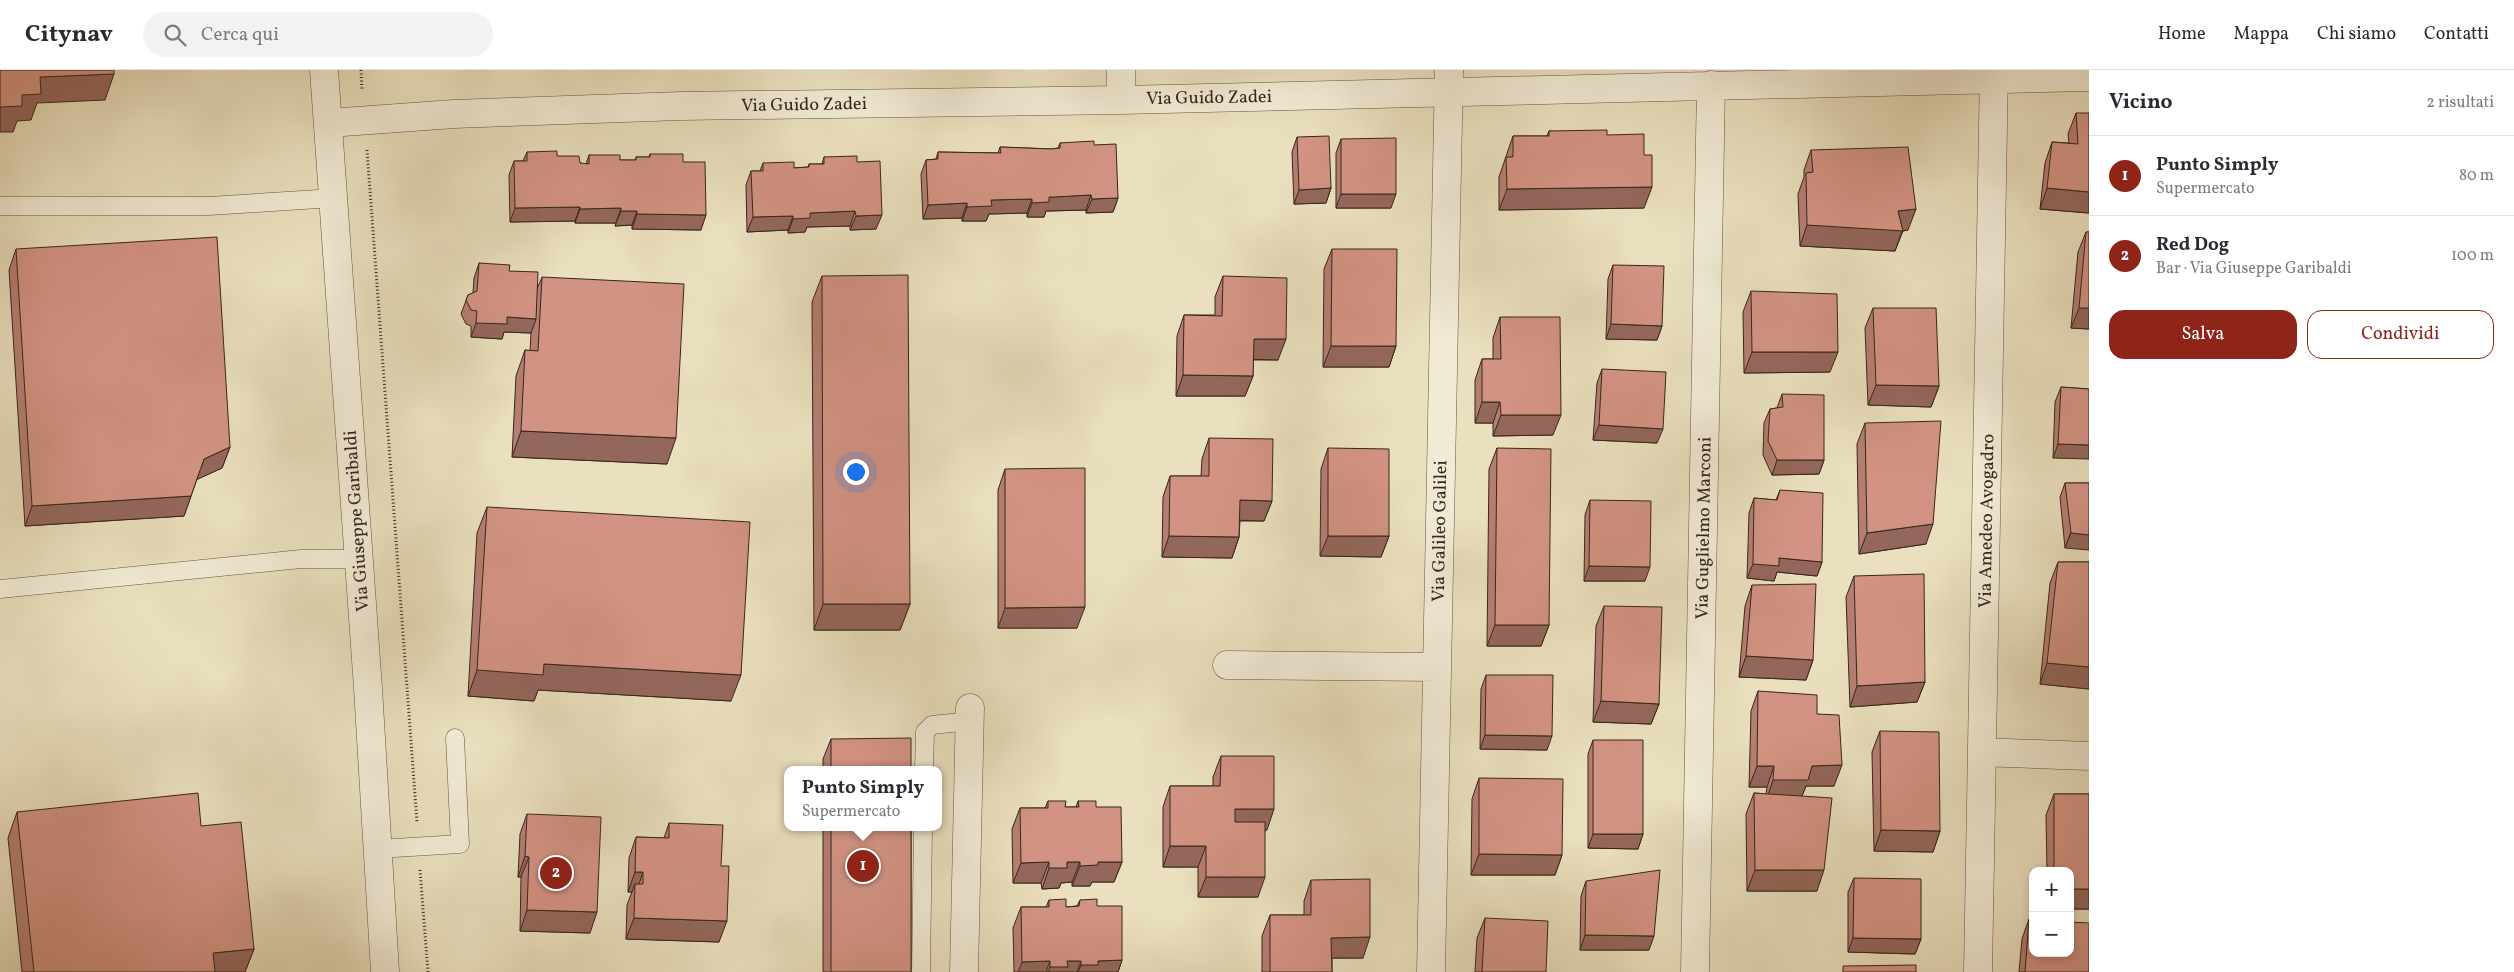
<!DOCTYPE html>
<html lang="it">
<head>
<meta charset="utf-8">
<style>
  body { margin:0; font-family:Vollkorn,serif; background:#f2f2f3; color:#2b2b33 }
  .controls { position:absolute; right:15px; bottom:15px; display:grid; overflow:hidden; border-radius:10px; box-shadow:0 2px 8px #0003 }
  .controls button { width:45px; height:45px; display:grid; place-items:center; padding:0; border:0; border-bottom:1px solid #e1e1e2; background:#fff; color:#2b2b33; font:25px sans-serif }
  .you { position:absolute; left:855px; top:401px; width:18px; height:18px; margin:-12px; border:4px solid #fff; border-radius:50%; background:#1a73e8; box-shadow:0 0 0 8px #1a73e833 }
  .badge { display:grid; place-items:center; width:32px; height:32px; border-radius:50%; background:#8f2418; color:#fff; font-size:16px; font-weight:700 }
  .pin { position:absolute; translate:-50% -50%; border:2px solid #fff; box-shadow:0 1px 5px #0006 }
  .popup { position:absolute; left:784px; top:696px; width:158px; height:65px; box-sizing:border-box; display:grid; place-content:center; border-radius:10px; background:#fff; filter:drop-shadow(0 1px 4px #0005); font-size:16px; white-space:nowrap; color:#7c7c81 }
  .popup b { font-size:19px; color:#2b2b33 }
  .popup::after { content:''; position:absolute; left:50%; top:100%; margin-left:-10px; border:10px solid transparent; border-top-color:#fff }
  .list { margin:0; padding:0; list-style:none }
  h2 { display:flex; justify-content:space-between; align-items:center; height:65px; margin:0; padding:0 20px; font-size:21px }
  h2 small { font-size:16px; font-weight:400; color:#7c7c81 }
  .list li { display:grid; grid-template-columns:32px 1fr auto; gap:15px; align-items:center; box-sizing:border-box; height:80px; padding:0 20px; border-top:1px solid #e1e1e2 }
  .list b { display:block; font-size:19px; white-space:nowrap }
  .list p { margin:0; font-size:16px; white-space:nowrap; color:#7c7c81 }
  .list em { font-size:16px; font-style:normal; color:#7c7c81 }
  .actions { display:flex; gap:10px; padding:15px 20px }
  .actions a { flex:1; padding:11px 0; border:1px solid #8f2418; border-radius:15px; text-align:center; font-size:18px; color:#8f2418 }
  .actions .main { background:#8f2418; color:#fff }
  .icon { flex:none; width:28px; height:28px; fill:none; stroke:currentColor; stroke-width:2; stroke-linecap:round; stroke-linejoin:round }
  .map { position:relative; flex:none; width:2089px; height:902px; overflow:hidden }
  header { display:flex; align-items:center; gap:30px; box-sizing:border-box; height:70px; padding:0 25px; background:#fff; border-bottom:1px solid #e1e1e2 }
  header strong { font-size:24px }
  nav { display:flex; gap:28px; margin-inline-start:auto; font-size:18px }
  .search { width:350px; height:45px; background:#f2f2f3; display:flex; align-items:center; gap:12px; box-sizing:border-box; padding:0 18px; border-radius:28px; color:#7c7c81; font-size:19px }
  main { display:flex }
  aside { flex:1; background:#fff }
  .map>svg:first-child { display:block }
</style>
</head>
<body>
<header>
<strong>Citynav</strong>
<div class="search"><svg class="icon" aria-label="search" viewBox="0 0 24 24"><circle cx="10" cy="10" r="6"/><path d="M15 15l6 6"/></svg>Cerca qui</div>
<nav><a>Home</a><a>Mappa</a><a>Chi siamo</a><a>Contatti</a></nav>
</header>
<main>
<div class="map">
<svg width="2089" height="902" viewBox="0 0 2089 902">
  <rect width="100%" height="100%" fill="#eae0bf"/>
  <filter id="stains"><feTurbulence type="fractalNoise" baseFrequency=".004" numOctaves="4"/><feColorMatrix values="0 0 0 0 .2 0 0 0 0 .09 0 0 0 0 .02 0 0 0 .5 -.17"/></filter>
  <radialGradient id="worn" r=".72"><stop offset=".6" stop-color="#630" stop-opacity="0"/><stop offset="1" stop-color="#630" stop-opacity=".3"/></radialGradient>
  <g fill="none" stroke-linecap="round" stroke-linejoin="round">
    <g stroke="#635446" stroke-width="19">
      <path id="service" d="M0 136H209L334 128
        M0 519 301 489H359
        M924 700 925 662 932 655 970 651
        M378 779 460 774 455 668
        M921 902 923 757"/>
    </g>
    <g stroke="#635446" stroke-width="29">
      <path id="minor" d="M1121 30V0
        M329 53 454 44 681 36 1121 30 2089 7
        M1227 595 1436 597
        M1982 682 2089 686
        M964 902 970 638
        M1431 902 1449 0
        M1695 902 1711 15
        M1978 902 1994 0"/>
    </g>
    <g stroke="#635446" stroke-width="29">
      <path id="tertiary" d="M324 0 368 618 385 902"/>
    </g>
    <path stroke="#36261d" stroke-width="3" stroke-dasharray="1 2.5" stroke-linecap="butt" d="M361 0 362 21
      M367 80 417 752
      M420 800 428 902"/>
    <use href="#service" stroke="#f1ebd5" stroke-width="18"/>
    <use href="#minor" stroke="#f1ebd5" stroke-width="28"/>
    <use href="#tertiary" stroke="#f1ebd5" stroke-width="28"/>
  </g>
  <path fill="#b57e72" stroke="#36261d" d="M2076 43 2089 143 2040 139 2045 93 2052 72 2069 73 2068 64Z
    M1549 61 1607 65 1644 138 1499 140V107L1513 66H1547Z
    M1297 67 1331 118 1326 133 1294 134 1292 82Z
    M1341 69 1391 138H1336V83Z
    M1060 73 1094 75 1118 128 1113 142 1086 143V140L1049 141H1046L1044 147H1027V143L989 144 986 151H962V148L923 149 921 104 926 90 936 89 938 82 998 83 1000 77 1052 79 1058 78Z
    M1811 80 1908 160 1903 161 1895 181 1800 176 1798 124 1804 107V100Z
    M527 82 557 86 580 93 586 94 589 85 620 90H635L636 87H649L650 84 683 92 701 160 632 159V155L615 156 616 153H575V151L510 152 509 105 514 91H523Z
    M824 87 857 92 876 159 850 160V156L807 157 805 162 788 163V160L747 162 746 115 751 101H760L763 93 794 98 808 97 809 94H822Z
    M2086 162H2089V259L2071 258 2078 182Z
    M16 179 230 377 222 398 197 409 184 446 25 456 9 200Z
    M1332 179 1396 276 1389 297H1323L1324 199Z
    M479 193 509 201 537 219 542 207 667 394 512 387 516 306 525 280 530 281 531 263 504 262 502 269 471 267V256L466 254 461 244 468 225 473 223 474 208Z
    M1613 195 1662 256 1657 270 1606 269 1608 209Z
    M822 206 910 534 900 560H814L812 232Z
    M1223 206 1278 290H1253V306L1245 326H1176L1177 266 1184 245H1215V227Z
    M1751 221 1830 302 1744 303 1743 242Z
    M1873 238 1939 316 1931 337 1868 335 1865 258Z
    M1500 247 1553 365 1493 366V353H1475V310L1482 289H1493V268Z
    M1602 299 1657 373 1593 370 1597 313Z
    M2061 317 2089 319 2053 388 2055 332Z
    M1782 324 1824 390 1819 404 1772 405 1763 385 1764 353 1770 339 1777 338Z
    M1865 353 1926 474 1859 484 1857 374Z
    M1209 368 1272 431 1264 451H1240L1239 467 1232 488 1162 487 1163 427 1170 406H1201L1202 389Z
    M1328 378 1389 466 1381 487 1320 486 1321 399Z
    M1497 378 1549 555 1541 576H1487L1489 399Z
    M1005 399 1077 558H998V420Z
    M2065 413H2089L2065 478 2060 427Z
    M1780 420 1822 492 1817 506 1777 502 1774 511 1747 508 1749 443 1754 428 1776 430Z
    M1590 430 1645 511H1584L1585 445Z
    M487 437 731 631 538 620 534 631 468 626 477 463Z
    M2058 492H2089V619L2040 614 2050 513Z
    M1854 506 1925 612 1917 632 1850 637 1846 527Z
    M1752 515 1813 590 1806 610 1739 607 1745 536Z
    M1604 536 1659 634 1651 654 1593 652 1596 556Z
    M1486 605 1547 680 1480 679 1481 619Z
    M1758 621 1817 644 1834 716H1806L1802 726 1817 821H1747L1746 744 1754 723 1766 724 1767 717H1749L1751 641Z
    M1880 661 1940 761 1933 782 1874 781 1872 682Z
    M831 669 911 700H823V689Z
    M1593 670 1643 764 1638 779 1588 778V684Z
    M1221 686 1267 760H1265L1258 827H1198V797H1163V737L1170 716H1213V707Z
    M1479 708 1562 785 1555 805H1471L1472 729Z
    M2054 724H2089V839H2070V801H2047L2046 745Z
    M1048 731 1065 737H1076L1078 731 1096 737 1122 792 1114 812H1092L1090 816H1072V812L1061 813 1059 818 1042 819 1041 813H1013L1012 759 1020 738H1045Z
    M17 742 201 756 254 879 245 902H22L8 768Z
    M527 744 590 863 520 861 521 807H518L520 764Z
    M669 753 721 796 719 872 626 869 627 835 632 822H628L629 788 636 767 664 768Z
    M823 757H911V902H823Z
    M1854 808 1921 869 1915 884 1848 882V822Z
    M1311 810 1363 888H1332V902H1262V866L1270 845H1304V831Z
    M1586 811 1649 880H1580L1581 826Z
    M1049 830 1066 837 1077 836 1080 830 1097 836 1122 890 1118 902H1014L1013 858 1021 837H1046Z
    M1485 848 1546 902H1475L1477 868Z
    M2029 849 2089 902H2019L2022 869Z"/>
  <path fill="#94675c" stroke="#36261d" d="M114 4 105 30 37 33 31 50 17 51 13 62H0V37L40 7Z
    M1652 117 1644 138 1499 140 1507 119Z
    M1331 118 1326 133 1294 134 1299 120Z
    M2047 118 2089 122V143L2040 139Z
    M1341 124H1396L1391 138H1336Z
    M1091 125 1086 140 1046 141 1044 147H1027L1032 133 1049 127Z
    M1118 128 1113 142 1086 143 1092 129Z
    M1032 129 1027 143 989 144 986 151H962L967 137 991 130Z
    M967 133 962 148 923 149 928 135Z
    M580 137 575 151 510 152 515 138Z
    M621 138 616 153H575L580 139Z
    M1916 139 1908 160 1902 161 1895 181 1800 176 1807 155 1898 141Z
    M621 141H637L632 155 615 156Z
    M855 141 850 156 807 157 805 162 788 163 793 149 810 143Z
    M637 144 706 145 701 160 632 159Z
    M882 145 876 159 850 160 856 146Z
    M793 146 788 160 747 162 753 147Z
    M2079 238H2089V259L2071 258Z
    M507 247 536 249 531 263 504 262 502 269 471 267 476 253Z
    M1611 254 1662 256 1657 270 1606 269Z
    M1254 269H1286L1278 290 1246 289Z
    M1331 276H1396L1389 297H1323Z
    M1752 282H1838L1830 302 1744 303Z
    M1183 305 1253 306 1245 326H1176Z
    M1876 315 1939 316 1931 337 1868 335Z
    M1482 332H1500L1493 353H1475Z
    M1501 345H1561L1553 365 1493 366Z
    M1599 355 1663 359 1657 373 1593 370Z
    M521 361 676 368 667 394 512 387Z
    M2058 374 2089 375V389L2053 388Z
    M230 377 222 398 196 410 204 389Z
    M1777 390H1824L1819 404 1772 405Z
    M191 426 184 446 25 456 32 436Z
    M1240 430 1272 431 1264 451 1232 450Z
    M1933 454 1926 474 1859 484 1867 463Z
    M2071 463 2089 465V480L2065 478Z
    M1169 466 1239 467 1232 488 1162 487Z
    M1328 466H1389L1381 487 1320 486Z
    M1779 488 1822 492 1817 506 1777 502 1774 511 1747 508 1753 494Z
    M1589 496 1650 497 1645 511H1584Z
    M823 534H910L900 560H814Z
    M1085 537 1077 558H998L1005 538Z
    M1495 555H1549L1541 576H1487Z
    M1746 586 1813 590 1806 610 1739 607Z
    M2047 593 2089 597V619L2040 614Z
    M544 594 741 605 731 631 538 620 534 631 468 626 477 600Z
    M1925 612 1917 632 1850 637 1857 616Z
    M1601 631 1659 634 1651 654 1593 652Z
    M1485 665 1552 666 1547 680 1480 679Z
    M1842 695 1834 716H1806L1800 731H1766L1773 710 1812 696Z
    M1757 696H1774L1767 717H1749Z
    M1235 739H1274L1267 760H1228Z
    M1881 760 1940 761 1933 782 1874 781Z
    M1593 764H1643L1638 779 1588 778Z
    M1170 776H1206L1198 797H1163Z
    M1479 784 1562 785 1555 805H1471Z
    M525 786 529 787 521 807H518Z
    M1049 792 1041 813H1013L1021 793Z
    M1067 792H1080L1072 812 1061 813 1059 818 1042 819 1049 798Z
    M1098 792H1122L1114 812H1092L1090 816H1072L1080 796Z
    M1755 800H1824L1817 821H1747Z
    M635 802H643L636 823 635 814 632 822H628Z
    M1206 807H1265L1258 827H1198Z
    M2070 819H2089V839H2070Z
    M527 840 597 842 590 863 520 861Z
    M634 848 727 851 719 872 626 869Z
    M1585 865 1654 866 1649 880H1580Z
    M1370 867 1363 888H1324L1331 868Z
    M1853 868 1921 869 1915 884 1848 882Z
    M254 879 245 902H206L213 883Z
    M1122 890 1118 902H1078L1081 895 1098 891Z
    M1050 891 1046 902H1018L1022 892Z
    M1067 891H1081L1077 902H1048L1050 897Z"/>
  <path fill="#d39384" stroke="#36261d" d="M0 0H114V4L40 7 41 24 22 25V36L0 37Z
    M2076 43H2089V122L2047 118 2052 72 2078 74Z
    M1607 60V65L1644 64V85H1652V117L1507 119 1506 87H1513V66H1549V61Z
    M1329 66 1331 118 1299 120 1297 67Z
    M1396 68V124H1341V69Z
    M1094 71V75L1116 74 1118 128 1092 129 1091 125 1054 127H1049V132L1032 133V129L991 130 992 136 967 137V133L928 135 926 90 938 89V82L1001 83 1000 77 1052 79 1060 78V73Z
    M1908 77 1916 139 1898 141 1903 161 1807 155 1806 103 1813 102 1811 80Z
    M557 81V86H579L580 93 589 94V85H620V90H636V87H650V84H683V92H705L706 145 637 144V141H621V138L580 139V137L515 138 514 91H527V82Z
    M857 86V92L880 91 882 145 856 146 855 141 810 143V148L793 149V146L753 147 751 101H763V93L794 92V98L809 97V94H824V87Z
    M2086 162H2089V238H2079Z
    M217 167 230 377 204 389 191 426 32 436 16 179Z
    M1332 179H1397L1396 276H1331Z
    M479 193 510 195 509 201 538 202 536 249 507 247V254L476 253 477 241 471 240 466 230 468 225 477 221Z
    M1613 195 1664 196 1662 256 1611 254Z
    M908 205 910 534H823L822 206Z
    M1223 206 1287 208 1286 269H1254L1253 306 1183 305 1184 245 1222 246Z
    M542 207 684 214 676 368 521 361 525 280 538 281Z
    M1751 221 1837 224 1838 282H1752Z
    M1873 238H1936L1939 316 1876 315Z
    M1500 247H1560L1561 345H1501L1500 332H1482V289H1501Z
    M1602 299 1666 302 1663 359 1599 355Z
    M2061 317 2089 319V375L2058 374Z
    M1782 324 1824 325V390H1777L1768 371 1770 339 1783 337Z
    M1941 351 1933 454 1867 463 1865 353Z
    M1209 368 1273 369 1272 431 1240 430 1239 467 1169 466 1170 406H1209Z
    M1328 378 1389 379V466H1328Z
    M1497 378 1551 379 1549 555H1495Z
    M1085 398V537L1005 538V399Z
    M2065 413H2089V465L2071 463Z
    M1780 420 1823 423 1822 492 1779 488V496L1753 494 1754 428 1777 430Z
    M1590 430 1651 431 1650 497 1589 496Z
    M487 437 750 452 741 605 544 594 543 605 477 600Z
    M2058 492H2089V597L2047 593Z
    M1924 504 1925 612 1857 616 1854 506Z
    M1816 514 1813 590 1746 586 1752 515Z
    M1604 536 1662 537 1659 634 1601 631Z
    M1486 605H1553L1552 666 1485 665Z
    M1758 621 1817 625V644L1839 645 1842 695 1812 696 1808 710H1773L1774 696H1757Z
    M1880 661 1939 662 1940 761 1881 760Z
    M911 668V700H831V669Z
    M1593 670H1643V764H1593Z
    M1221 686H1274V739H1235V752H1265V807H1206V776H1170V716H1220Z
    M1479 708 1563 709 1562 785 1479 784Z
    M198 723 201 756 241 752 254 879 213 883 215 902H34L17 742Z
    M1754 723 1832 728 1824 800H1755Z
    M2054 724H2089V819H2070V801H2054Z
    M1048 731H1066L1065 737H1079L1078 731H1096V737H1121L1122 792H1098V795L1080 796V792H1067V798H1049V792L1021 793 1020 738H1048Z
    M527 744 601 747 597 842 527 840 529 787 525 786Z
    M669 753 723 755 721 796H729L727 851 634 848 635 814H643V802H635L636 767 669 768Z
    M831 757H911V902H831Z
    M1660 800 1654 866 1585 865 1586 811Z
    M1854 808 1921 809V869L1853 868Z
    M1370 809V867L1331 868 1332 902H1270V845H1311V810Z
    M1066 829V837L1079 836 1080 830 1097 829V836H1122V890L1098 891V895H1081V891H1067L1068 897H1050V891L1022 892 1021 837H1049V830Z
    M1485 848 1548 851 1546 902H1482Z
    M2029 849H2033V883H2070V852L2089 853V902H2025Z
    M1916 895V902H1843V896Z"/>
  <g text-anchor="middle" stroke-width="5" stroke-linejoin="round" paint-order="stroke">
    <g font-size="18" fill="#36261d" stroke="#f1ebd5">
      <text transform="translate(1209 27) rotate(-1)" y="6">Via Guido Zadei</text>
      <text transform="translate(804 34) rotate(-1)" y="6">Via Guido Zadei</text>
      <text transform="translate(356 451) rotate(-94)" y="6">Via Giuseppe Garibaldi</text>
      <text transform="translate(1986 451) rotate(-89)" y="6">Via Amedeo Avogadro</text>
      <text transform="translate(1703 458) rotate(-89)" y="6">Via Guglielmo Marconi</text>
      <text transform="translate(1439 461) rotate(-89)" y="6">Via Galileo Galilei</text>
    </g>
  </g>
  <rect width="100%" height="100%" filter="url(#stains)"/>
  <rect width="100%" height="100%" fill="url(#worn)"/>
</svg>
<div class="controls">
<button>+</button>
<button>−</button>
</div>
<div class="you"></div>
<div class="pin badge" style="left:863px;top:796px">1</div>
<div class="popup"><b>Punto Simply</b>Supermercato</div>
<div class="pin badge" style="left:556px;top:803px">2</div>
</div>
<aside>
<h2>Vicino<small>2 risultati</small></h2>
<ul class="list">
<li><span class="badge">1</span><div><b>Punto Simply</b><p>Supermercato</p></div><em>80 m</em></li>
<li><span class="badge">2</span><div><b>Red Dog</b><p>Bar · Via Giuseppe Garibaldi</p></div><em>100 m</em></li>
</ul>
<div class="actions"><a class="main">Salva</a><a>Condividi</a></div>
</aside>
</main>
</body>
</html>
